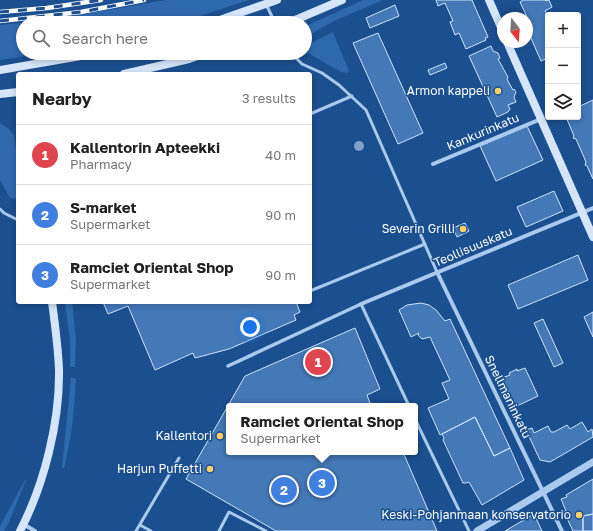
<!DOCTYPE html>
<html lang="en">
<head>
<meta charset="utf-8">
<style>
  body { margin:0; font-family:"Golos Text",sans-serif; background:#f6f6f6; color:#222 }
  .controls { position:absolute; right:12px; top:12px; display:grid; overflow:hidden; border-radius:4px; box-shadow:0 2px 6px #0003 }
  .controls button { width:36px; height:36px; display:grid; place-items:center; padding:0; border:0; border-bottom:1px solid #e0e0e0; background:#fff; color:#222; font:20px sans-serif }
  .compass { position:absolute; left:497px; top:12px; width:36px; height:36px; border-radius:50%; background:#fff; box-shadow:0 2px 6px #0003; rotate:163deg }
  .you { position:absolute; left:250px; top:327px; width:14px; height:14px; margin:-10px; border:3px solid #fff; border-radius:50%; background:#1a73e8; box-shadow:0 0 0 6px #1a73e833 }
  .badge { display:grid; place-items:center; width:26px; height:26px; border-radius:50%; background:#857141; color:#fff; font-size:13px; font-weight:700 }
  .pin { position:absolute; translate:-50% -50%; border:2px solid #fff; box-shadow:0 1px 4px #0006 }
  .popup { position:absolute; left:226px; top:403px; width:192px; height:52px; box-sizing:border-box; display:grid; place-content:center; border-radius:4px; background:#fff; filter:drop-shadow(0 1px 3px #0005); font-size:13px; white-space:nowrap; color:#767676 }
  .popup b { font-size:15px; color:#222 }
  .popup::after { content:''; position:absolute; left:50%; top:100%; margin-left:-8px; border:8px solid transparent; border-top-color:#fff }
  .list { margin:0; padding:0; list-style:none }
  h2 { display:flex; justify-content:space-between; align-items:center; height:52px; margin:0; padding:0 16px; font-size:17px }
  h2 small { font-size:13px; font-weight:400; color:#767676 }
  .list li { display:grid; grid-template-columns:26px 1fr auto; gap:12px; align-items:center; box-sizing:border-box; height:60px; padding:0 16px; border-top:1px solid #e0e0e0 }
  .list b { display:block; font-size:15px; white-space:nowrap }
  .list p { margin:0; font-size:13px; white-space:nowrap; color:#767676 }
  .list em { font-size:13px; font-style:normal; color:#767676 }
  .icon { flex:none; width:22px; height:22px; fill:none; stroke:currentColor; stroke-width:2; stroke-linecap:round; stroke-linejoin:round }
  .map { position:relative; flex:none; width:593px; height:531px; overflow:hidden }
  .search { position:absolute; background:#fff; box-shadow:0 2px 6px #0003; left:16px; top:16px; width:296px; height:44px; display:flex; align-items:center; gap:10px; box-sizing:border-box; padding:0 14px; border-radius:22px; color:#767676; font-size:15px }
  .panel { position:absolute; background:#fff; box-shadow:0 2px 6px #0003; left:16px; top:72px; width:296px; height:232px; border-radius:4px }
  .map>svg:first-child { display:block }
</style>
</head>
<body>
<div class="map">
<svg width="593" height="531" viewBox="0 0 593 531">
  <rect width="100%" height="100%" fill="#1b4f8f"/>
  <path fill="#2e69ad" d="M166 0H249L179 23H23V53H47L0 60V25L50 20Z
    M363 0H383L334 21 313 33 305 36V28L308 25Z
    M333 32 349 71 347 73 341 72 308 53 305 46Z
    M0 123 9 129 14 135 18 166V199L10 198 0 180Z
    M65 302H72L76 340 75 367H70V341Z
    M71 377 76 379C74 410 72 438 64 468H62Z
    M25 480H26L9 522 4 531H0V526Z"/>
  <path fill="#4478b7" stroke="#cfe3fa" d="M436 0H472L488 37 485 38 486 40 466 49 459 33 455 35 450 22 453 21 445 3 438 6Z
    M523 0H545L546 1 549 0 552 7 545 11 548 16V58L541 61 527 29V18H525L527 17 520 2Z
    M395 5 399 16 370 28 366 18Z
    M378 33 423 133 398 144 353 43Z
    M491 46 493 51 498 53 500 58 498 59 508 77 507 79 509 83 513 90 514 89 516 92 514 97 516 102 508 105 510 109 508 112 497 117 469 56Z
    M445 63 447 68 430 75 428 70Z
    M593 100V179L587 166 585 165 586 162 576 139 573 138 574 136 566 117H578V107Z
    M527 126 543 160 496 181 480 146Z
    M554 191 563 211 526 227 517 207Z
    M465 223 469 231 457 237 453 228Z
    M578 255 588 280 518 309 508 285Z
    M103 302H296L300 312 294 315 296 320 229 349 195 358 193 353 155 370 128 306 108 314Z
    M421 303 429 305 436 310 445 321 450 319 510 448 494 456 475 417 440 435 428 408 449 399 442 383 450 380 430 337 422 339 418 335 419 333 411 337 399 310 407 305Z
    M593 312V337L584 317Z
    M543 319 563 363 554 367 534 323Z
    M355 328 380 389 367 395 371 406H229V452H403L437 531H276L186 479 245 376Z
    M525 368 538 396 515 407 502 378 510 375 509 373 517 369V371Z
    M475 417 494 456 510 448 524 480 482 505 469 482 466 483H463L443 440 444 438 442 434Z
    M582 422 588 432 592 429 593 437 550 462 540 460 526 430 532 428 534 433 548 426 551 432H554L567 425 570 429Z
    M593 479V514L583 516V531H573L564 512 566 511 561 499 567 497 566 495Z
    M534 514 542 531H505Z
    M593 514V531H583V516Z"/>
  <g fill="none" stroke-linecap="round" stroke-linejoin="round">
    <path stroke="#a9c9ee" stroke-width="3" d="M266 4 275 23
      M291 53 302 64 322 73 339 85 366 110 437 272
      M310 114 352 96
      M0 209 4 213 18 220
      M310 291 425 244
      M361 304 409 406
      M415 419 469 531
      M140 525 151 531
      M136 531 179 458
      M219 531 229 512 266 531"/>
    <path stroke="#a9c9ee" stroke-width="3.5" d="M228 366 361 304"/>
    <path stroke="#a9c9ee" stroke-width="4" d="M433 164 541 119
      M437 272 562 531
      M361 304 593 208
      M23 524 35 531"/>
    <path stroke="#a9c9ee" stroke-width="7" d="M477 531 593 462"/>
    <path stroke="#d6e6fa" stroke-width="8" d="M489 0 503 32
      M211 23 277 0
      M288 23 342 0
      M507 42 593 237
      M0 70 98 53
      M124 74 189 59 206 53
      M0 94 18 92
      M20 531C44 485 60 422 59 369 58 347 55 324 52 302"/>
    <g stroke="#fff" stroke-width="4.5">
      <path id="rail" d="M0 12 47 8 101 0
        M0 21 81 12 144 0"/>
    </g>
    <use href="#rail" stroke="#1b4f8f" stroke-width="3" stroke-dasharray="9" stroke-linecap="butt"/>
  </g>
  <circle fill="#7ea0ca" cx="359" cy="146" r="5"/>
  <g fill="#ffd166" stroke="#1b4f8f" stroke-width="1.5">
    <circle cx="498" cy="91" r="4"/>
    <circle cx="463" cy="229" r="4"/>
    <circle cx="220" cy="436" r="4"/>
    <circle cx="210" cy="469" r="4"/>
    <circle cx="579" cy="515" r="4"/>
  </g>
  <g text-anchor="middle" stroke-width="3" stroke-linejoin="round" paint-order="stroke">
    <g font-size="12" fill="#fff" stroke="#1b4f8f" text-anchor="end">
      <text x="490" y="95">Armon kappeli</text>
      <text x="455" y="233">Severin Grilli</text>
      <text x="212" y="440">Kallentori</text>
      <text x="202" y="473">Harjun Puffetti</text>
      <text x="571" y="519">Keski-Pohjanmaan konservatorio</text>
    </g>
    <g font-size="12" fill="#fff" stroke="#1b4f8f">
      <text transform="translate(483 132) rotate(-23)" y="4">Kankurinkatu</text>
      <text transform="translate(473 247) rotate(-23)" y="4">Teollisuuskatu</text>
      <text transform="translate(508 397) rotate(64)" y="4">Snellmaninkatu</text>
    </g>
  </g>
</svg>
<div class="controls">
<button>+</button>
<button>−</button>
<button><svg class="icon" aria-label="layers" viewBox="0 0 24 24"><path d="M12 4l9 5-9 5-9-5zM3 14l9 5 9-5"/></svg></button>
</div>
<svg class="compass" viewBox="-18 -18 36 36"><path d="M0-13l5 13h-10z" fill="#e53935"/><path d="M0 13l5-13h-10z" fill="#767676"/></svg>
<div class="you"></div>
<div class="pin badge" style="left:318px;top:362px;background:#e0444e">1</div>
<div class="pin badge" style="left:284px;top:490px;background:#3f7fe0">2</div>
<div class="pin badge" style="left:322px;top:483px;background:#3f7fe0">3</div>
<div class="popup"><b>Ramciet Oriental Shop</b>Supermarket</div>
<div class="search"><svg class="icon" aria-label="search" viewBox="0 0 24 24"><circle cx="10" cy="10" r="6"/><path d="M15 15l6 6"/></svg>Search here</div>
<section class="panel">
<h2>Nearby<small>3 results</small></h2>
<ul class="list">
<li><span class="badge" style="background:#e0444e">1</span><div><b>Kallentorin Apteekki</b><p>Pharmacy</p></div><em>40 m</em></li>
<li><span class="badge" style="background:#3f7fe0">2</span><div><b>S-market</b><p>Supermarket</p></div><em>90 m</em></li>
<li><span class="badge" style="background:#3f7fe0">3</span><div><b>Ramciet Oriental Shop</b><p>Supermarket</p></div><em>90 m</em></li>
</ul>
</section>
</div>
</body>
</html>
